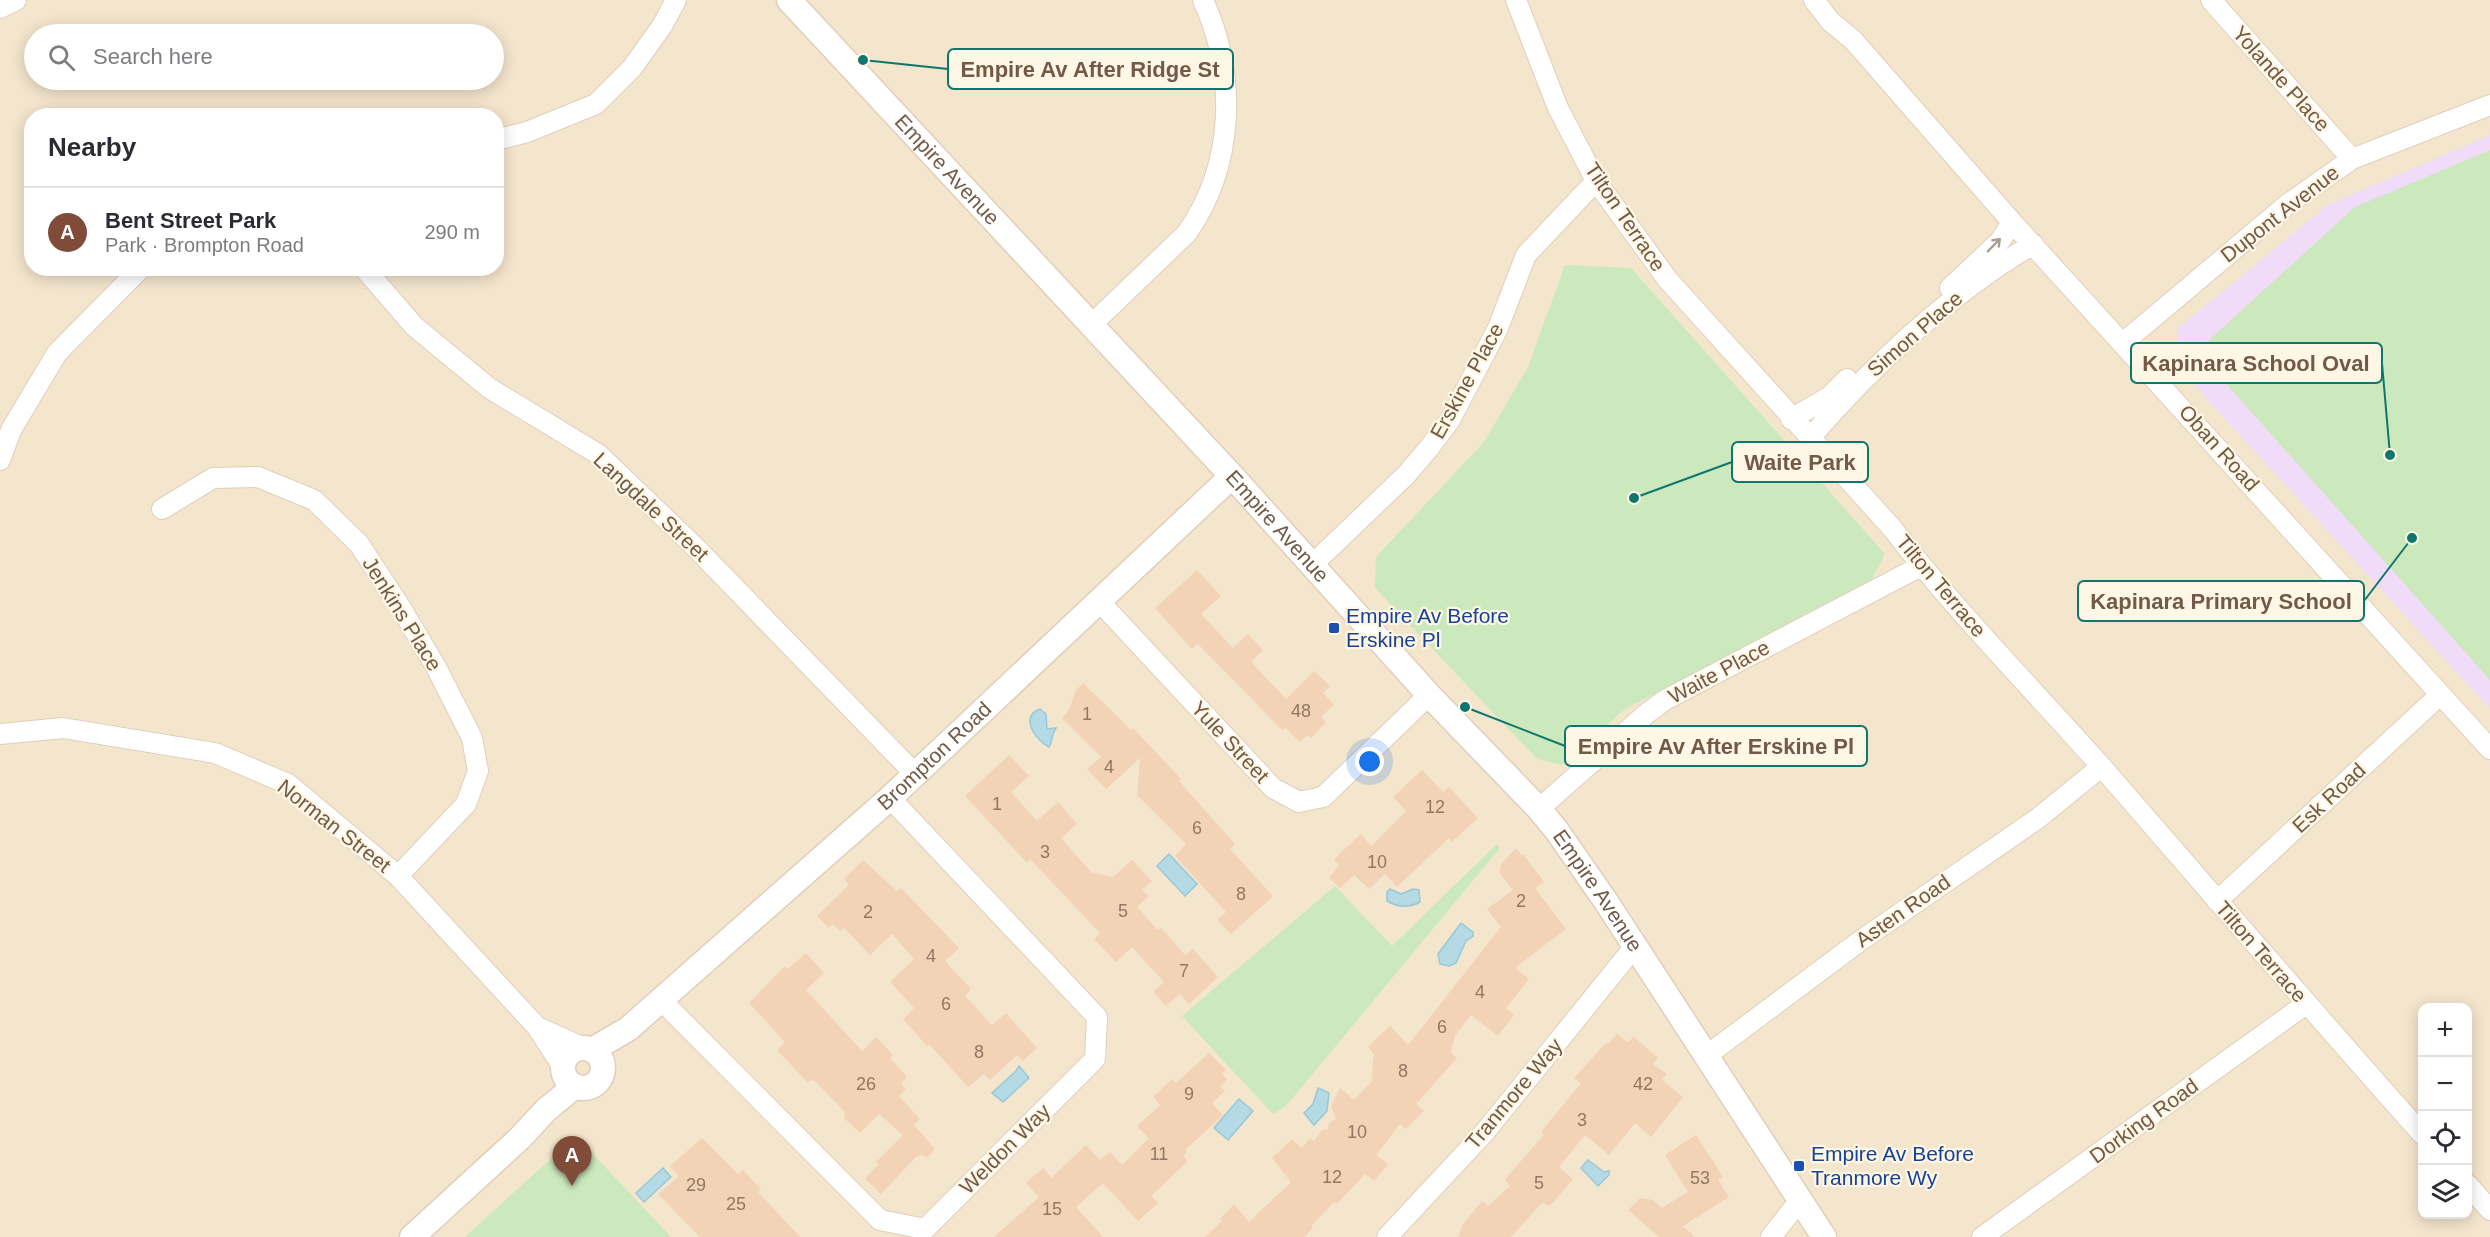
<!DOCTYPE html>
<html lang="en">
<head>
<meta charset="utf-8">
<style>
  body { margin:0; font-family:Helvetica,sans-serif; background:#f7f7f7; color:#2b2b33 }
  .controls { position:absolute; right:18px; bottom:18px; display:grid; overflow:hidden; border-radius:12px; box-shadow:0 3px 15px #0003 }
  .controls button { width:54px; height:54px; display:grid; place-items:center; padding:0; border:0; border-bottom:2px solid #e1e1e2; background:#fff; color:#2b2b33; font:30px sans-serif }
  .you { position:absolute; left:1370px; top:762px; width:21px; height:21px; margin:-15px; border:4px solid #fff; border-radius:50%; background:#1a73e8; box-shadow:0 0 0 9px #1a73e833 }
  .badge { display:grid; place-items:center; width:39px; height:39px; border-radius:50%; background:#804c39; color:#fff; font-size:20px; font-weight:700 }
  .pin { position:absolute; translate:-50% -50px; filter:drop-shadow(0 2px 3px #0008) }
  .pin::after { content:''; position:absolute; top:32px; width:21px; height:18px; background:inherit; clip-path:polygon(0 0,100% 0,50% 100%) }
  .list { margin:0; padding:0; list-style:none }
  h2 { display:flex; justify-content:space-between; align-items:center; height:78px; margin:0; padding:0 24px; font-size:26px }
  h2 small { font-size:20px; font-weight:400; color:#7c7c81 }
  .list li { display:grid; grid-template-columns:39px 1fr auto; gap:18px; align-items:center; box-sizing:border-box; height:90px; padding:0 24px; border-top:2px solid #e1e1e2 }
  .list b { display:block; font-size:22px; white-space:nowrap }
  .list p { margin:0; font-size:20px; white-space:nowrap; color:#7c7c81 }
  .list em { font-size:20px; font-style:normal; color:#7c7c81 }
  .icon { flex:none; width:33px; height:33px; fill:none; stroke:currentColor; stroke-width:2; stroke-linecap:round; stroke-linejoin:round }
  .map { position:relative; flex:none; width:2490px; height:1237px; overflow:hidden }
  .search { position:absolute; background:#fff; box-shadow:0 3px 15px #0003; left:24px; top:24px; width:480px; height:66px; display:flex; align-items:center; gap:15px; box-sizing:border-box; padding:0 21px; border-radius:33px; color:#7c7c81; font-size:22px }
  .panel { position:absolute; background:#fff; box-shadow:0 3px 15px #0003; left:24px; top:108px; width:480px; height:168px; border-radius:24px }
  .map>svg:first-child { display:block }
</style>
</head>
<body>
<div class="map">
<svg width="2490" height="1237" viewBox="0 0 2490 1237">
  <rect width="100%" height="100%" fill="#fcf3de"/>
  <path fill="#f4e5cd" fill-rule="evenodd" d="M0 0H2490V1237H0ZM34 34H494V80H34ZM32 116H496V268H32ZM2422 1008H2468V1214H2422Z"/>
  <path fill="#f0dbf8" d="M2490 135V709L2177 366V329L2328 205Z"/>
  <path fill="#cbe9bd" d="M2490 150V680L2197 351 2355 207Z
    M1565 265 1631 268 1885 554 1870 583 1625 709 1562 765 1537 759 1375 588 1376 557 1484 442 1528 367Z
    M1497 844 1500 848 1286 1106 1273 1114 1182 1016 1335 886 1392 946Z
    M576 1136 671 1237H465Z"/>
  <path fill="#b3dae5" stroke="#99c8d7" stroke-width="1.5" d="M1040 709 1046 714 1047 729 1056 728C1051 735 1053 741 1049 747 1035 740 1019 716 1040 709Z
    M1169 854 1197 884 1185 896 1157 866Z
    M1390 889 1401 894 1413 889 1419 890 1420 902C1409 908 1397 907 1387 901V892Z
    M1461 923 1473 932V936L1466 941 1456 963 1449 966 1440 964 1438 954Z
    M1019 1066 1029 1078 1003 1102 992 1093 1016 1071Z
    M1318 1088 1329 1093 1327 1111 1314 1125 1304 1113 1313 1104Z
    M1239 1099 1253 1111 1228 1140 1214 1128Z
    M1588 1160 1604 1172 1609 1171V1175L1598 1186 1581 1168Z
    M663 1168 671 1177 644 1202 636 1193Z"/>
  <path fill="#f2d3b6" d="M1197 570 1221 596 1201 614 1233 648 1248 634 1263 650 1251 662 1286 699 1314 671 1330 686 1323 693 1334 704 1321 717 1326 722 1311 738 1307 735 1300 742 1285 727 1282 730 1198 644 1192 649 1155 608Z
    M1083 683 1131 730 1133 728 1181 779 1179 781 1235 844 1230 849 1273 896 1231 934 1217 920 1226 912 1175 856 1186 844 1137 795 1140 758 1106 789 1087 769 1101 757 1062 718 1069 710 1076 690Z
    M1009 755 1029 776 1011 792 1037 821 1058 802 1077 824 1061 838 1091 872 1113 877 1132 860 1152 881 1142 890 1149 896 1137 907 1158 930 1161 928 1185 955 1193 949 1218 977 1189 1004 1180 994 1166 1006 1153 992 1164 982 1132 947 1116 962 1094 939 1100 933 1030 859 1027 863 965 796Z
    M1422 770 1443 792 1449 787 1478 818 1452 842 1449 838 1397 887 1385 874 1369 889 1354 875 1340 888 1329 878 1339 865 1334 859 1361 834 1371 846 1406 811 1393 797Z
    M1516 848 1521 855 1523 854 1544 882 1535 888 1566 929 1515 968 1529 979 1506 1008 1514 1015 1498 1036 1471 1015 1455 1036 1451 1053 1457 1058 1416 1104 1424 1111 1406 1129 1400 1124 1376 1155 1388 1164 1374 1181 1365 1174 1337 1204 1334 1202 1311 1226 1313 1228 1304 1237H1205L1222 1221 1220 1219 1234 1204 1249 1222 1291 1182 1272 1158 1292 1139 1302 1148 1310 1138 1314 1141 1322 1130 1328 1129 1329 1123 1336 1119 1331 1107 1340 1088 1354 1100 1372 1081 1373 1058 1375 1056 1368 1047 1390 1026 1408 1045 1501 927 1487 909 1513 890 1500 874V869L1501 864Z
    M863 860 897 891 901 888 959 948 945 961 971 989 965 996 992 1025 1006 1013 1037 1048 1023 1061 1017 1055 990 1080 984 1074 968 1087 929 1044 927 1046 903 1019 914 1008 890 982 914 959 892 934 870 955 844 928 840 931 833 924 829 928 817 916 849 885 844 879Z
    M806 953 824 973 806 990 862 1051 876 1037 893 1055 890 1058 907 1077 901 1083 906 1089 899 1096 920 1119 914 1125 935 1149 927 1158 923 1155 917 1156 881 1194 865 1178 879 1164 876 1162 903 1135 879 1114 860 1133 844 1118 845 1112 814 1080 807 1082 777 1050 785 1042 749 1003 784 967 788 969Z
    M1617 1034 1627 1042 1634 1037 1658 1058 1653 1064 1667 1074 1662 1080 1683 1097 1651 1137 1635 1123 1609 1155 1585 1135 1559 1167 1573 1179 1550 1206 1542 1203 1511 1237H1458L1463 1224 1482 1201 1488 1206 1510 1186 1505 1179 1544 1135 1541 1132 1581 1083 1574 1078 1605 1044 1609 1043Z
    M1209 1053 1226 1070 1222 1074 1227 1079 1220 1086 1225 1091 1212 1103 1223 1115 1185 1150 1187 1152 1183 1156 1188 1161 1151 1196 1158 1203 1138 1221 1103 1183 1076 1207 1103 1237H994L1039 1197 1026 1183 1043 1168 1051 1178 1086 1145 1100 1160 1110 1152 1122 1165 1149 1138 1137 1126 1160 1105 1153 1097 1172 1079 1176 1083Z
    M1696 1135 1723 1177 1718 1180 1729 1197 1683 1226 1695 1237H1659L1628 1210 1640 1198 1653 1200 1662 1208 1688 1192 1665 1155Z
    M702 1138 738 1174 743 1170 761 1189 758 1192 800 1237H700L658 1194 679 1176 670 1166Z"/>
  <g fill="none" stroke-linecap="round" stroke-linejoin="round">
    <g stroke="#e0cfbb" stroke-width="22">
      <path id="minor" d="M1516 0 1558 108 1596 181 1668 280 1892 528C1956 612 2031 687 2101 766 2208 889 2314 1013 2422 1134
        M1814 0 1830 21 1853 40 2012 222 2490 749
        M2211 0 2352 159
        M0 8 16 0
        M496 140 527 132 596 104 632 68 662 26 676 0
        M364 268 414 326 489 388 598 454 695 547 915 774
        M1950 288 2000 241 2012 222
        M1091 325 1187 233C1235 164 1237 75 1203 0
        M2124 342 2288 204 2352 159 2490 105
        M1791 419 1829 397 1847 379
        M1809 439C1874 364 1948 295 2033 244
        M0 460 11 430 57 353 141 268
        M162 509 213 478 258 477 314 500 359 544 401 608 436 667 472 738 478 771 466 804 398 876
        M1313 564 1406 475 1429 448 1450 420 1498 328 1526 255 1596 181
        M1099 601 1273 788 1299 802 1323 797 1429 695
        M0 734 63 728 215 753 288 784 398 876 537 1027 563 1067
        M1539 809 1646 714 1665 700 1921 566
        M2217 901 2440 695
        M661 1000 880 1220 925 1229 1095 1059 1097 1017 890 798
        M537 1027 584 1048
        M1706 1056 1860 941 2037 819 2101 767
        M2468 1185 2490 1210
        M1387 1237 1484 1133 1635 946
        M1771 1237 1799 1201
        M1982 1237 2306 1004"/>
    </g>
    <g stroke="#e0cfbb" stroke-width="27">
      <g id="tertiary">
        <path id="s1" d="M789 0 1232 476 1429 695 1539 809 1557 831 1605 900 1824 1237"/>
        <circle cx="583" cy="1068" r="20"/>
        <path id="s2" d="M592 1050 628 1029 890 798 1232 476"/>
        <path d="M412 1237 520 1138 546 1110 575 1086"/>
      </g>
    </g>
    <use href="#minor" stroke="#fff" stroke-width="20"/>
    <use href="#tertiary" stroke="#fff" stroke-width="24"/>
  </g>
  <defs><path id="oneway-shaft" d="M-6 0H5M1.5-3L5.5 0L1.5 3" fill="none" stroke-width="1.6" stroke-linecap="round" stroke-linejoin="round" transform="scale(1.5)"/></defs>
  <use stroke="#aa9c90" href="#oneway-shaft" transform="translate(1994 245) rotate(-46)"/>
  <g fill="#1a4fb4" stroke="#fff7e5" stroke-width="2">
    <rect x="1328" y="622" width="12" height="12" rx="3"/>
    <rect x="1793" y="1160" width="12" height="12" rx="3"/>
  </g>
  <g text-anchor="middle" stroke-width="4.5" stroke-linejoin="round" paint-order="stroke">
    <g font-size="18" fill="#927862">
      <text x="1301" y="717">48</text>
      <text x="1087" y="720">1</text>
      <text x="1109" y="773">4</text>
      <text x="997" y="810">1</text>
      <text x="1435" y="813">12</text>
      <text x="1197" y="834">6</text>
      <text x="1045" y="858">3</text>
      <text x="1377" y="868">10</text>
      <text x="1241" y="900">8</text>
      <text x="1521" y="907">2</text>
      <text x="1123" y="917">5</text>
      <text x="868" y="918">2</text>
      <text x="931" y="962">4</text>
      <text x="1184" y="977">7</text>
      <text x="1480" y="998">4</text>
      <text x="946" y="1010">6</text>
      <text x="1442" y="1033">6</text>
      <text x="979" y="1058">8</text>
      <text x="1403" y="1077">8</text>
      <text x="866" y="1090">26</text>
      <text x="1643" y="1090">42</text>
      <text x="1189" y="1100">9</text>
      <text x="1582" y="1126">3</text>
      <text x="1357" y="1138">10</text>
      <text x="1159" y="1160">11</text>
      <text x="1332" y="1183">12</text>
      <text x="1700" y="1184">53</text>
      <text x="1539" y="1189">5</text>
      <text x="696" y="1191">29</text>
      <text x="736" y="1210">25</text>
      <text x="1052" y="1215">15</text>
    </g>
    <g font-size="21" fill="#725a46" stroke="#fff7e5">
      <text transform="translate(2281 79) rotate(48)" y="7">Yolande Place</text>
      <text dy="7" stroke="none"><textPath href="#s1" startOffset="232">Empire Avenue</textPath></text>
      <text transform="translate(2280 214) rotate(-38)" y="7">Dupont Avenue</text>
      <text transform="translate(1625 217) rotate(56)" y="7">Tilton Terrace</text>
      <text transform="translate(1915 334) rotate(-41)" y="7">Simon Place</text>
      <text transform="translate(1467 381) rotate(-61)" y="7">Erskine Place</text>
      <text transform="translate(2219 448) rotate(48)" y="7">Oban Road</text>
      <text transform="translate(651 507) rotate(43)" y="7">Langdale Street</text>
      <text dy="7" stroke="none"><textPath href="#s1" startOffset="718">Empire Avenue</textPath></text>
      <text transform="translate(1941 586) rotate(50)" y="7">Tilton Terrace</text>
      <text transform="translate(402 614) rotate(58)" y="7">Jenkins Place</text>
      <text transform="translate(1719 672) rotate(-28)" y="7">Waite Place</text>
      <text transform="translate(1230 742) rotate(47)" y="7">Yule Street</text>
      <text dy="7" stroke="none"><textPath href="#s2" startOffset="452">Brompton Road</textPath></text>
      <text transform="translate(2329 798) rotate(-43)" y="7">Esk Road</text>
      <text transform="translate(334 826) rotate(38)" y="7">Norman Street</text>
      <text dy="7" stroke="none"><textPath href="#s1" startOffset="1204">Empire Avenue</textPath></text>
      <text transform="translate(1903 911) rotate(-35)" y="7">Asten Road</text>
      <text transform="translate(2261 952) rotate(49)" y="7">Tilton Terrace</text>
      <text transform="translate(1514 1094) rotate(-50)" y="7">Tranmore Way</text>
      <text transform="translate(2144 1121) rotate(-36)" y="7">Dorking Road</text>
      <text transform="translate(1005 1149) rotate(-45)" y="7">Weldon Way</text>
    </g>
    <g font-size="21" fill="#164399" stroke="#fff7e5" text-anchor="start">
      <text x="1346" y="623">Empire Av Before<tspan x="1346" dy="24">Erskine Pl</tspan></text>
      <text x="1811" y="1161">Empire Av Before<tspan x="1811" dy="24">Tranmore Wy</tspan></text>
    </g>
  </g>
  <path fill="none" stroke="#0f766e" stroke-width="2" d="M863 60L948 69M2390 455L2382 363M1634 498L1732 462M2412 538L2364 601M1465 707L1565 746"/>
  <g fill="#0f766e" stroke="#fff7e5" stroke-width="2">
    <circle cx="863" cy="60" r="6"/>
    <circle cx="2390" cy="455" r="6"/>
    <circle cx="1634" cy="498" r="6"/>
    <circle cx="2412" cy="538" r="6"/>
    <circle cx="1465" cy="707" r="6"/>
  </g>
  <g fill="#fff7e5" stroke="#0f766e" stroke-width="2">
    <rect x="948" y="49" width="285" height="40" rx="6"/>
    <rect x="2131" y="343" width="251" height="40" rx="6"/>
    <rect x="1732" y="442" width="136" height="40" rx="6"/>
    <rect x="2078" y="581" width="286" height="40" rx="6"/>
    <rect x="1565" y="726" width="302" height="40" rx="6"/>
  </g>
  <g font-size="22" text-anchor="middle" font-weight="bold" fill="#725a46">
    <text x="1090" y="77">Empire Av After Ridge St</text>
    <text x="2256" y="371">Kapinara School Oval</text>
    <text x="1800" y="470">Waite Park</text>
    <text x="2221" y="609">Kapinara Primary School</text>
    <text x="1716" y="754">Empire Av After Erskine Pl</text>
  </g>
</svg>
<div class="controls">
<button>+</button>
<button>−</button>
<button><svg class="icon" aria-label="locate" viewBox="0 0 24 24"><circle cx="12" cy="12" r="6"/><path d="M12 2v4M12 18v4M2 12h4M18 12h4"/></svg></button>
<button><svg class="icon" aria-label="layers" viewBox="0 0 24 24"><path d="M12 4l9 5-9 5-9-5zM3 14l9 5 9-5"/></svg></button>
</div>
<div class="you"></div>
<div class="pin badge" style="left:572px;top:1186px">A</div>
<div class="search"><svg class="icon" aria-label="search" viewBox="0 0 24 24"><circle cx="10" cy="10" r="6"/><path d="M15 15l6 6"/></svg>Search here</div>
<section class="panel">
<h2>Nearby<small></small></h2>
<ul class="list">
<li><span class="badge">A</span><div><b>Bent Street Park</b><p>Park · Brompton Road</p></div><em>290 m</em></li>
</ul>
</section>
</div>
</body>
</html>
